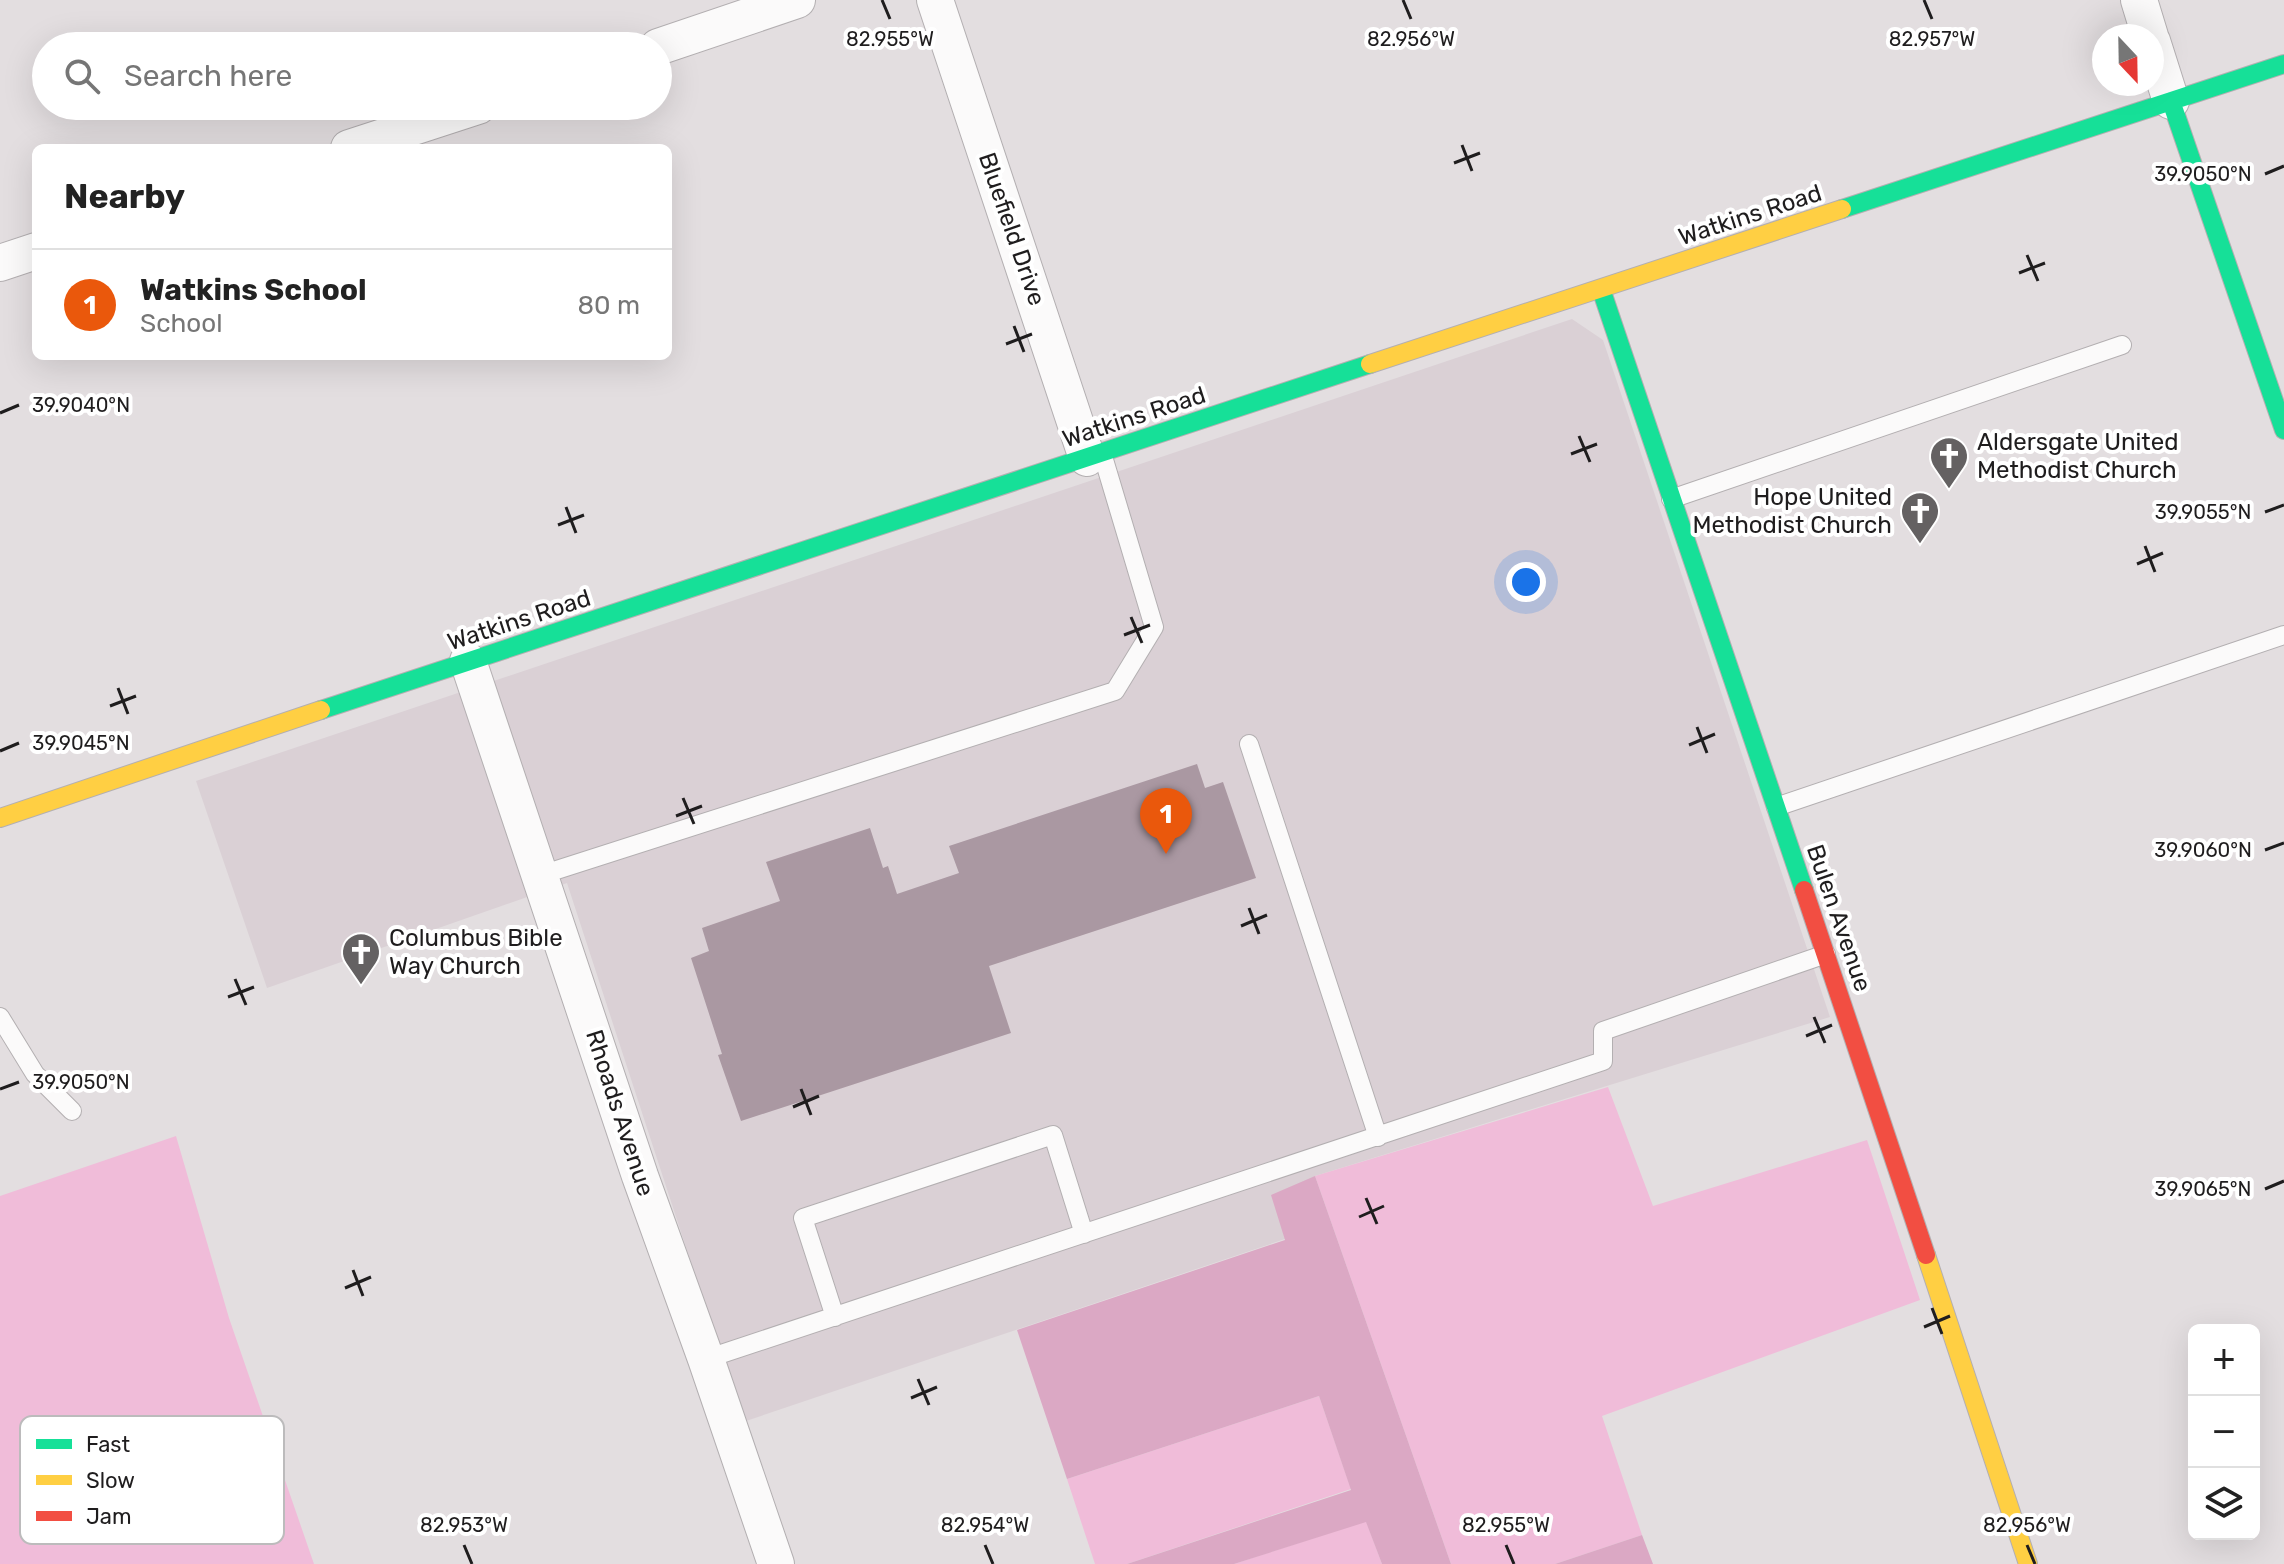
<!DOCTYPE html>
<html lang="en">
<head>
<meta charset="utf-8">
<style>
  body { margin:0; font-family:Rubik,sans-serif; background:#f2f2f2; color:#222 }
  .controls { position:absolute; right:24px; bottom:24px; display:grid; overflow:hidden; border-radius:12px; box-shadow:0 8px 32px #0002 }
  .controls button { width:72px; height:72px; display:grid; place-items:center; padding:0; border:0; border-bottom:2px solid #e0e0e0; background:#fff; color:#222; font:40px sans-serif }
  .compass { position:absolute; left:2092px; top:24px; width:72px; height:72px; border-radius:50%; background:#fff; box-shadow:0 8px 32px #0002; rotate:158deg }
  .you { position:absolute; left:1526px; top:582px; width:28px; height:28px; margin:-20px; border:6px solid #fff; border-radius:50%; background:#1a73e8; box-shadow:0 0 0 12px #1a73e833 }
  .badge { display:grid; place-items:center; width:52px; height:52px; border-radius:50%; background:#ea580c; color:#fff; font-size:26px; font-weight:700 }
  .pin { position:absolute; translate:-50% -66px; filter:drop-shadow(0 2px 4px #0008) }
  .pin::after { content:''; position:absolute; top:42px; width:28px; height:24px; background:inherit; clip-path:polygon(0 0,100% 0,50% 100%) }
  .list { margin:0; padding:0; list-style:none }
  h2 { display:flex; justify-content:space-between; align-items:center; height:104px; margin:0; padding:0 32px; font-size:34px }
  h2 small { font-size:26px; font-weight:400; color:#767676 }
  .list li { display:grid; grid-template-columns:52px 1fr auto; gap:24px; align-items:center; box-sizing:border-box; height:112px; padding:0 32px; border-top:2px solid #e0e0e0 }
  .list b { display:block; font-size:30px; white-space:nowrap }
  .list p { margin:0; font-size:26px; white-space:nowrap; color:#767676 }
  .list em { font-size:26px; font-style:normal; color:#767676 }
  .icon { flex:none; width:44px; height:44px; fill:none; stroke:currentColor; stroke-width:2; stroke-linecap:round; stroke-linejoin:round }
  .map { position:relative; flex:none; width:2284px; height:1564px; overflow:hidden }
  .search { position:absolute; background:#fff; box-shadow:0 8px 32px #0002; left:32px; top:32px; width:640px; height:88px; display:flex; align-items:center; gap:20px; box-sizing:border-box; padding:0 28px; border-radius:44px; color:#767676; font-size:30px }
  .panel { position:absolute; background:#fff; box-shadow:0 8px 32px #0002; left:32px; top:144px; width:640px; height:216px; border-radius:12px }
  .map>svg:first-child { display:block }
</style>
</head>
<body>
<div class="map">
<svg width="2284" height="1564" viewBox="0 0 2284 1564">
  <rect width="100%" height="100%" fill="#e3dee0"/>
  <path fill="#dad0d5" d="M1572 319 1603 340 1830 1017 1315 1176 1285 1239 743 1422 567 883 267 988 196 781Z"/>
  <path fill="#f0bcd9" d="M1608 1087 1653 1206 1867 1140 1920 1300 1602 1416 1642 1535 1555 1564H1451L1315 1176Z
    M176 1136 229 1318 314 1564H0V1196Z
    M1319 1396 1351 1489 1127 1564H1095L1067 1479Z
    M1366 1521 1382 1564H1234Z"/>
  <path fill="#dba8c4" d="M1315 1176 1451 1564H1382L1366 1522 1234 1564H1127L1351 1490 1319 1396 1067 1479 1017 1330 1285 1240 1271 1195Z
    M1642 1535 1653 1564H1555Z"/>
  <path fill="#aa98a2" d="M1197 764 1205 788 1223 782 1256 878 989 966 1011 1033 741 1121 718 1055 722 1054 691 958 709 951 702 928 780 901 766 862 870 828 883 868 888 866 897 894 959 873 949 846Z"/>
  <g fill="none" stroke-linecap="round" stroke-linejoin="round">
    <g stroke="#b3afb1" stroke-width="20">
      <path id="lane" d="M1671 499 2122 345
        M1249 744 1378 1137
        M1776 807 2284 635
        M541 875 1115 691 1154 627 1102 453
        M0 1017 35 1074 72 1111
        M835 1317 803 1218 1053 1135 1084 1234
        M706 1359 1603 1061V1031L1826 954"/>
    </g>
    <g stroke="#b3afb1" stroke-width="38">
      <path id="street" d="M935 0 1087 458
        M2139 0 2150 36
        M2152 41 2171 101
        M658 47 797 0
        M349 148 478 106
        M0 263 36 251
        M468 661 640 1176 706 1359 776 1564"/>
    </g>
    <g stroke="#b3afb1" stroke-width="20">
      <path id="fast" d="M2171 101 2284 430
        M1842 209 2284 64
        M1601 289 1804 890
        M321 710 1370 364"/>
    </g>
    <g stroke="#b3afb1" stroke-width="20">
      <path id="slow" d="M1370 364 1842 209
        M0 818 321 710
        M1926 1255 2028 1564"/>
    </g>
    <g stroke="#b3afb1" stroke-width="20">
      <path id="jam" d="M1804 890 1926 1255"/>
    </g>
    <use href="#lane" stroke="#fbfafa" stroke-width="18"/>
    <use href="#street" stroke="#fbfafa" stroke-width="36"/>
    <use href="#fast" stroke="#16e098" stroke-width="18"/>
    <use href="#slow" stroke="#ffcf43" stroke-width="18"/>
    <use href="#jam" stroke="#f24e42" stroke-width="18"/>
  </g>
  <path fill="none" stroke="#1f1d1e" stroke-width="3" d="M882 0 890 19M1403 0 1411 19M1924 0 1932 19M1462 145 1472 171M1454 163 1480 153M2265 174 2284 166M2027 255 2038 281M2019 273 2045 263M1014 326 1024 352M1006 344 1032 334M0 413 19 405M1579 436 1590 462M1571 454 1597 444M566 507 576 533M2265 512 2284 505M558 525 584 515M2145 546 2155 572M2137 564 2163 553M1131 617 1142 643M1124 635 1150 625M118 688 128 714M110 706 136 696M1697 727 1707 753M1689 745 1715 734M0 751 19 743M683 798 694 824M676 816 702 806M2265 850 2284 843M1249 908 1259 934M1241 926 1267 915M235 979 246 1005M228 997 254 987M1814 1017 1825 1043M1806 1036 1832 1025M0 1089 19 1082M801 1089 811 1115M793 1107 819 1096M2265 1189 2284 1181M1366 1198 1377 1224M1359 1217 1384 1206M353 1270 363 1296M345 1288 371 1277M1932 1308 1942 1334M1924 1327 1950 1316M918 1379 929 1405M911 1398 937 1387M464 1545 472 1564M985 1545 993 1564M1506 1545 1514 1564M2027 1545 2035 1564"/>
  <defs>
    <g id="church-pin" transform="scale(2)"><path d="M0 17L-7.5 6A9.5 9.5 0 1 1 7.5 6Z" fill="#646162" stroke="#fff"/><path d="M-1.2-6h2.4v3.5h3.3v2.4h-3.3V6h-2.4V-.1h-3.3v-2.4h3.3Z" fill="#fff"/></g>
  </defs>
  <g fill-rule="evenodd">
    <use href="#church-pin" x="1949" y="456"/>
    <use href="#church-pin" x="1920" y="511"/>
    <use href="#church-pin" x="361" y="952"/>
  </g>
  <g text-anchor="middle" stroke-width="8" stroke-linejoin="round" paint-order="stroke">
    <g font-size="24" fill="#1f1d1e" stroke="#fff">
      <text transform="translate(1750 215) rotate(-18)" y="8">Watkins Road</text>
      <text transform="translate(1012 229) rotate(71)" y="8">Bluefield Drive</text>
      <text transform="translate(1134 417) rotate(-18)" y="8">Watkins Road</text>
      <text transform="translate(519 620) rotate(-18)" y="8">Watkins Road</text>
      <text transform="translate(1839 918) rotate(71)" y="8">Bulen Avenue</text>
      <text transform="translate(620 1113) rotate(72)" y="8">Rhoads Avenue</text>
    </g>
    <g font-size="24" fill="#1f1d1e" stroke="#fff" text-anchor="start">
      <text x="1977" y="450">Aldersgate United<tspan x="1977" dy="28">Methodist Church</tspan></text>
      <text x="1892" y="505" text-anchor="end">Hope United<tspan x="1892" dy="28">Methodist Church</tspan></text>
      <text x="389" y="946">Columbus Bible<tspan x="389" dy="28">Way Church</tspan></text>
    </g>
  </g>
  <rect x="20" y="1416" width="264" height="128" rx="12" fill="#fff" stroke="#bcbbbc" stroke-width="2"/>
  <rect x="36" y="1439" width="36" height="10" fill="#16e098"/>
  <rect x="36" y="1475" width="36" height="10" fill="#ffcf43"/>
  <rect x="36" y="1511" width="36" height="10" fill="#f24e42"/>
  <g font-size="22" fill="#1f1d1e">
    <text x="86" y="1452">Fast</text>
    <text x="86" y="1488">Slow</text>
    <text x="86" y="1524">Jam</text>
  </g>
  <g font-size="20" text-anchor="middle" fill="#1f1d1e" stroke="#fff" stroke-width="8" stroke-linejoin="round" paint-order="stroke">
    <text x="890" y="46">82.955°W</text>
    <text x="1411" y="46">82.956°W</text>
    <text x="1932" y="46">82.957°W</text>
    <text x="2203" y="181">39.9050°N</text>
    <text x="81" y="412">39.9040°N</text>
    <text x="2203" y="519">39.9055°N</text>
    <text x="81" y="750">39.9045°N</text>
    <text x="2203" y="857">39.9060°N</text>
    <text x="81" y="1089">39.9050°N</text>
    <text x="2203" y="1196">39.9065°N</text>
    <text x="464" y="1532">82.953°W</text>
    <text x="985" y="1532">82.954°W</text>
    <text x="1506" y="1532">82.955°W</text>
    <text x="2027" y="1532">82.956°W</text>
  </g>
</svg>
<div class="controls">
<button>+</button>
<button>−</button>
<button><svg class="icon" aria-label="layers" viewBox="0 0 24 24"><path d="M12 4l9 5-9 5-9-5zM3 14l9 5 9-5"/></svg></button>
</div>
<svg class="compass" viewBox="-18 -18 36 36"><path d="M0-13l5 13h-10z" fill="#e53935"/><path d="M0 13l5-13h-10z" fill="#767676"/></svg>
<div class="you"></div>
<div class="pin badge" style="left:1166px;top:854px">1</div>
<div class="search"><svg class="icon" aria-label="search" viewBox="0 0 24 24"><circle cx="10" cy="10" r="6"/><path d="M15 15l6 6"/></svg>Search here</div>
<section class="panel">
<h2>Nearby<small></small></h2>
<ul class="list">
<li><span class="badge">1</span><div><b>Watkins School</b><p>School</p></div><em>80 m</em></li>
</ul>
</section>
</div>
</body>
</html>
